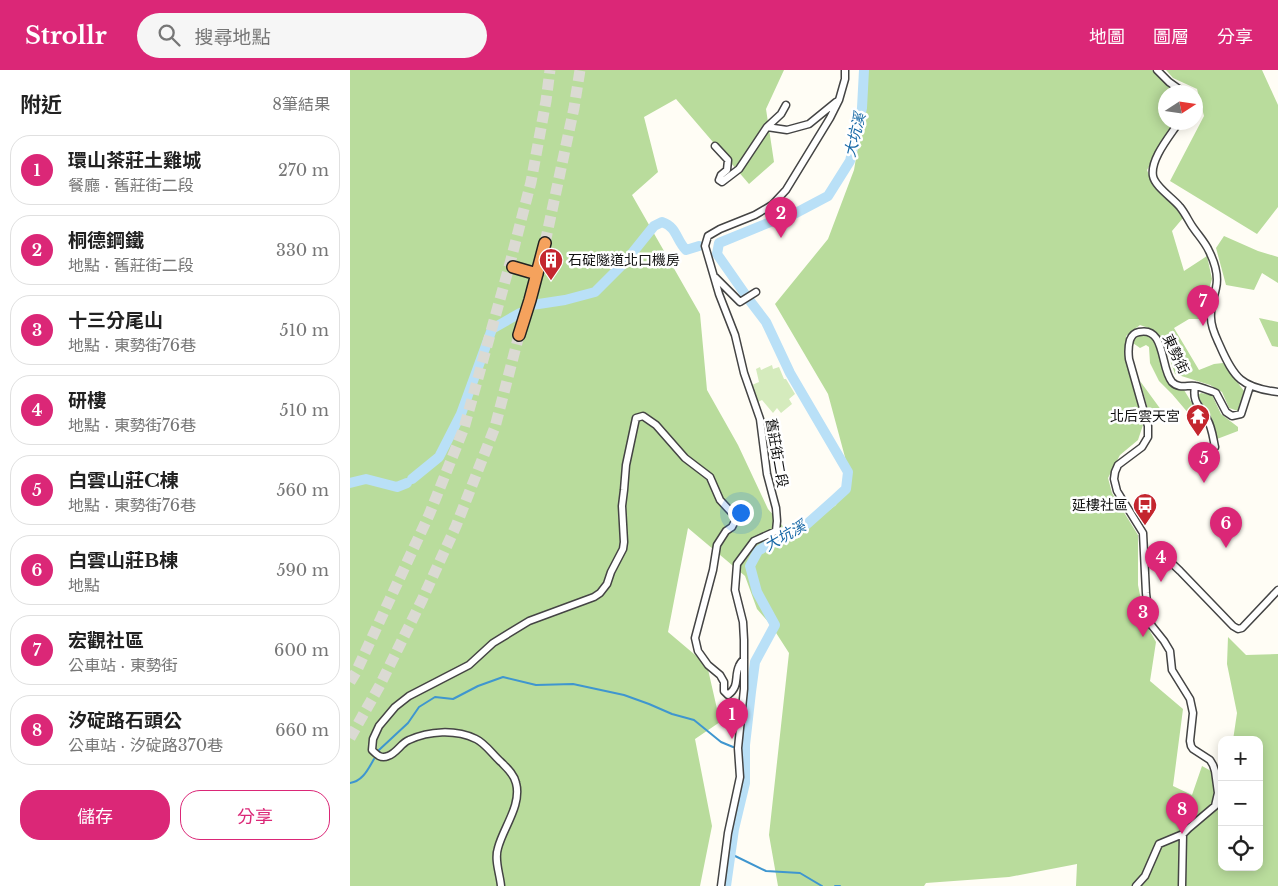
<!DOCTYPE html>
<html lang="zh-TW">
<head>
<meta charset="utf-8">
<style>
  body { margin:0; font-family:"Libre Baskerville","Noto Sans TC",serif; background:#f6f6f6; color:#222 }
  .controls { position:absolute; right:15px; bottom:15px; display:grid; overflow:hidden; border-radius:10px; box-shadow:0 2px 12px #0003 }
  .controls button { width:45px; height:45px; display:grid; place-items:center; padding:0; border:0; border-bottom:1px solid #e0e0e0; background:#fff; color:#222; font:25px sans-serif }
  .compass { position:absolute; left:808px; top:15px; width:45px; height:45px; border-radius:50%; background:#fff; box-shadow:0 2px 12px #0003; rotate:78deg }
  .you { position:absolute; left:390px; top:442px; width:18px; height:18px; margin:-12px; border:4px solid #fff; border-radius:50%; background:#1a73e8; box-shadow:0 0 0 8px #1a73e833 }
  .badge { display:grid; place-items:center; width:32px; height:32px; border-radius:50%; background:#db2777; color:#fff; font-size:16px; font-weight:700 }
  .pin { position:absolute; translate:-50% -41px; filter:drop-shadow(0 1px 2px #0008) }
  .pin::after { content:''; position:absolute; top:26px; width:18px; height:15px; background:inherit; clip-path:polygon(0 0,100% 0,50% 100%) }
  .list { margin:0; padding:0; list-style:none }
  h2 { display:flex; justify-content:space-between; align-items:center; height:65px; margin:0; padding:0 20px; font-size:21px }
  h2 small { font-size:16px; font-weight:400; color:#767676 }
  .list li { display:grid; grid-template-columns:32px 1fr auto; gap:15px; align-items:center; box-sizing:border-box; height:70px; margin:0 10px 10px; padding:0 10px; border:1px solid #e0e0e0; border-radius:20px }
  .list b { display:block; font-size:19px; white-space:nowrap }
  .list p { margin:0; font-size:16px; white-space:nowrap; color:#767676 }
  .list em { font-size:16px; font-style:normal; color:#767676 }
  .actions { display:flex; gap:10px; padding:15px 20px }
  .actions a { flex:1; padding:11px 0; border:1px solid #db2777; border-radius:20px; text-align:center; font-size:18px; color:#db2777 }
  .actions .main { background:#db2777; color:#fff }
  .icon { flex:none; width:28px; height:28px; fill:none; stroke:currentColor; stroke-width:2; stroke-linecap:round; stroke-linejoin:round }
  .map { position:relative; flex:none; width:928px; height:816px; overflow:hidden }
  header { display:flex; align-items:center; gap:30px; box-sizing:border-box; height:70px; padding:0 25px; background:#db2777; color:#fff }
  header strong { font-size:24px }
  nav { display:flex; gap:28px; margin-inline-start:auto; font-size:18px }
  .search { width:350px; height:45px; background:#f6f6f6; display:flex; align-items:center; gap:12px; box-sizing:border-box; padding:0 18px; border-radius:28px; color:#767676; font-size:19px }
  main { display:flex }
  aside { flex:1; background:#fff }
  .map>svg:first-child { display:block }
</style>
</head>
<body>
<header>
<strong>Strollr</strong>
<div class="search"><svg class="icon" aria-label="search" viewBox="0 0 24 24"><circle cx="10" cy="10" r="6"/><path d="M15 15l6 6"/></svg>搜尋地點</div>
<nav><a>地圖</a><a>圖層</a><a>分享</a></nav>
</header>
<main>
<aside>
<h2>附近<small>8筆結果</small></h2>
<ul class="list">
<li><span class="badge">1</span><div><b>環山茶莊土雞城</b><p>餐廳 · 舊莊街二段</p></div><em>270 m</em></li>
<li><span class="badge">2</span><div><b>桐德鋼鐵</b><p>地點 · 舊莊街二段</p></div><em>330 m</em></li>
<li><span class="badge">3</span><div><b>十三分尾山</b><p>地點 · 東勢街76巷</p></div><em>510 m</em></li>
<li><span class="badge">4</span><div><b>研樓</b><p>地點 · 東勢街76巷</p></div><em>510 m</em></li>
<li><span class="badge">5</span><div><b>白雲山莊C棟</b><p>地點 · 東勢街76巷</p></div><em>560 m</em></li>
<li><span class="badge">6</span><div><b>白雲山莊B棟</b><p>地點</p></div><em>590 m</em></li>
<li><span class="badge">7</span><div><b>宏觀社區</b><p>公車站 · 東勢街</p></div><em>600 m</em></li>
<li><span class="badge">8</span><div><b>汐碇路石頭公</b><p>公車站 · 汐碇路370巷</p></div><em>660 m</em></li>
</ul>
<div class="actions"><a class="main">儲存</a><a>分享</a></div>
</aside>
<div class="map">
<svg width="928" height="816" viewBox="0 0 928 816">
  <rect width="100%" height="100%" fill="#fffdf5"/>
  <path fill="#d5ebbd" d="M422 295 423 299 429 297 434 309H436L445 324 439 329 442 334 431 343 427 338 423 343 412 330 408 332 402 315 409 312 406 299 410 297 411 300Z"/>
  <path fill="#b9dc9c" d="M0 0H434L416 39 424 92 399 114 326 29 294 47 308 102 282 125 350 244 357 320 388 375 418 439 443 468 486 435 499 402 478 324 425 234 478 169 504 100 512 53 513 0H802L826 22H816V52L824 53 797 100 803 116 824 134 833 148 822 161 834 201 857 186 862 209 858 223 855 249H839L824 258 849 300 864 294 873 293 894 321 888 341 879 338 872 322 860 315 825 304 814 273 804 260 790 255 776 266 778 292 793 355 788 370 770 385 758 408 762 423 788 465V515L796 554 806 572 800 611 833 639 823 716 842 725 852 696 872 707V797H909V670H883L887 643 877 594 878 567 896 585 928 584V816H726L727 794 659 807 576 813 574 816H428L419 765 439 583 421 555 407 539 395 506 338 458 318 562 357 595 370 652 345 669 362 756 350 816H0Z
    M816 0H912L928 35V137L907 164 820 111 854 46 847 19 823 8Z
    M874 166 908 181 928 187V213L912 203 904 220 876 215 866 178Z
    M909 248 928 252V277L922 276Z
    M791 263 796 264 803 270 807 277 810 291 816 308 834 320 853 351H845L822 324 809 311 800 293 799 277 796 275 790 278 783 273 784 267Z
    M790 311 817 348 802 354Z
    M851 323 862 325 871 344 888 357V361L867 369 862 349 847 326Z"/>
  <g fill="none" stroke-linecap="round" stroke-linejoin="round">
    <path stroke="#3f96cf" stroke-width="2" d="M393 675H395
      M29 680 58 653 69 637 85 627 103 629 128 616 153 607 186 615 223 614 274 625 299 634 322 644 344 650 371 672 383 677
      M0 713C13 711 18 699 24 689
      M381 784 416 801 450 803 472 816
      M485 816H490"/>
    <path stroke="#b9e0f7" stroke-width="10" d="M395 224 367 184 369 173 430 148 444 144 478 126 500 91 512 38 514 0
      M182 235 215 230 245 222 275 192 304 156 312 152C327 157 326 170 336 180L349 176
      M62 409 89 387 111 344 142 259 170 243
      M0 413 16 409 47 417 57 413
      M376 816 384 759 395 713V675L401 622 405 592 425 555 407 522 400 496 408 481 430 467 457 454 484 430 496 419 498 402 440 303 416 252 400 231"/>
    <path stroke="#dbdad3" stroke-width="11" stroke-dasharray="11 5.5" stroke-linecap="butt" d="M195 173 224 38 230 0
      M0 612 6 602 79 445 114 358 159 197 181 112 196 31 200 0
      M0 668 30 615 72 530 106 456 145 357 169 265"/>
    <g stroke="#444" stroke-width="9">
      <path id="minor" d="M807 0 819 12 833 22
        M829 52C820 66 800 89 803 106 805 117 823 128 830 137 835 143 838 150 842 156 848 165 855 172 859 181 865 193 869 205 866 218 864 228 860 237 861 248 861 258 866 267 870 276 884 308 892 318 928 322
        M417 57 437 60 459 54 486 32
        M365 76 378 90 377 100 371 105 369 110 372 112 389 99 417 57 431 44 436 35
        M365 207 390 232 406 222
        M845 316C842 333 850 336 857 349 862 357 863 368 865 377
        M812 482 813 485 830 501 883 556 888 559 892 558 928 520
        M151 816C150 804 144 790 148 778 153 758 172 735 166 713 164 704 157 698 151 692 143 685 135 673 126 669 105 659 79 661 59 670 51 673 47 683 38 686 31 689 27 685 22 680L23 669 29 656 45 637 59 626 119 595 143 573 179 551 244 527 250 523 257 514 261 502 273 479 274 472 272 436 274 420 276 395 286 348 293 346 306 355 335 388 360 407 370 430 383 444 385 451 382 457 376 461 367 475 363 500 345 568 348 581 358 595 370 605 374 612V621L378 625C390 616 384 607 389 596 390 593 392 591 394 589
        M371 816 378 763 390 707 388 678 394 619V570L393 552 385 520 387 494 404 471 426 461 427 451 426 438 417 404 410 349 394 303 385 265 369 224 355 176 358 166 370 159 405 145 422 135 436 120 480 48 489 30 495 9V0
        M786 816 795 806 809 774 833 764 839 758 865 736 868 723 865 701 863 695 860 690 843 679 841 676 840 671 843 643 840 629 822 600 820 581 814 571 802 556 799 550 796 523 793 463 767 421 764 409 765 402 768 395 792 377 798 367V356L779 289C778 281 778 277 780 270 782 265 784 263 789 262 816 256 810 298 822 312 829 319 837 315 845 316 851 317 858 320 864 322L866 323 876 342 882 346 891 344 900 316
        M832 816 833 764"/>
    </g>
    <g stroke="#222" stroke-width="14">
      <path id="motorway" d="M163 197 187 204
        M169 265 180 230 195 173"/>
    </g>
    <use href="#minor" stroke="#fff" stroke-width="6"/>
    <use href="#motorway" stroke="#f5a25d" stroke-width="11"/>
  </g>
  <defs>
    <g id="building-pin" transform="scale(1.25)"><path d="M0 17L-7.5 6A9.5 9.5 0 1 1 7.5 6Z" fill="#c4262e" stroke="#fff"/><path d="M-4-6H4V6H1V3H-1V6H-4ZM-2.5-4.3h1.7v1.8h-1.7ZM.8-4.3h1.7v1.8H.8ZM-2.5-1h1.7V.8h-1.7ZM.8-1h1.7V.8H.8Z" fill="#fff"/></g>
    <g id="temple-pin" transform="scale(1.25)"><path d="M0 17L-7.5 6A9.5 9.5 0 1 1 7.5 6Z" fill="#c4262e" stroke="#fff"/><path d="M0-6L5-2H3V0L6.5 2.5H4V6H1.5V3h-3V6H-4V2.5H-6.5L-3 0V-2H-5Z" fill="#fff"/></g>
    <g id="bus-pin" transform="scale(1.25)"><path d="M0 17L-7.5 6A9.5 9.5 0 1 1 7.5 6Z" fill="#c4262e" stroke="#fff"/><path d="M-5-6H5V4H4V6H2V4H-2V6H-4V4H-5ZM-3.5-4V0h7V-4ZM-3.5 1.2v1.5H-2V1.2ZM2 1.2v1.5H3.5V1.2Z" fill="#fff"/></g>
  </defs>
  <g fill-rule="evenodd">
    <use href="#building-pin" x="201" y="190"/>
    <use href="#temple-pin" x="848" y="346"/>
    <use href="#bus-pin" x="795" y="435"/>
  </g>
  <g text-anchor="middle" stroke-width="5" stroke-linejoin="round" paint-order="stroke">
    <g font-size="14" fill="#111" stroke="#fff" text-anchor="end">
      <text x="218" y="195" text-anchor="start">石碇隧道北口機房</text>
      <text x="830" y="351">北后雲天宮</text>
      <text x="778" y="440">延樓社區</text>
    </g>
    <g font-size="14" fill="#111" stroke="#fff">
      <text transform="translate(826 284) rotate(65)" y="5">東勢街</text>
      <text transform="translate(427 383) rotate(80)" y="5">舊莊街二段</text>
    </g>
    <g font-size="15" font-style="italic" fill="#1768a6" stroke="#fff">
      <text transform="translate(505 65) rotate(-76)" y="5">大坑溪</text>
      <text transform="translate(435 466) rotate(-30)" y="5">大坑溪</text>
    </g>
  </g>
</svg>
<div class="controls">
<button>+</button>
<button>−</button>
<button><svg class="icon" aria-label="locate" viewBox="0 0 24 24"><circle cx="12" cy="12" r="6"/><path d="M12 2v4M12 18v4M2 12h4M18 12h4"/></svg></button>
</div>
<svg class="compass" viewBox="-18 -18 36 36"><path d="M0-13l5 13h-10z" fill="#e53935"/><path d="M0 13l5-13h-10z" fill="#767676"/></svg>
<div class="you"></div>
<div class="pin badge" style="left:382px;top:669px">1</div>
<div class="pin badge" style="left:431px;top:168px">2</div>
<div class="pin badge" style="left:793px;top:567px">3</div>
<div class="pin badge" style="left:811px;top:512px">4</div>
<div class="pin badge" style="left:854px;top:413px">5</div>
<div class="pin badge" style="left:876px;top:478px">6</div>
<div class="pin badge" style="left:853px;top:256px">7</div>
<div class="pin badge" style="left:832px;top:764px">8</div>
</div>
</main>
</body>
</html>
